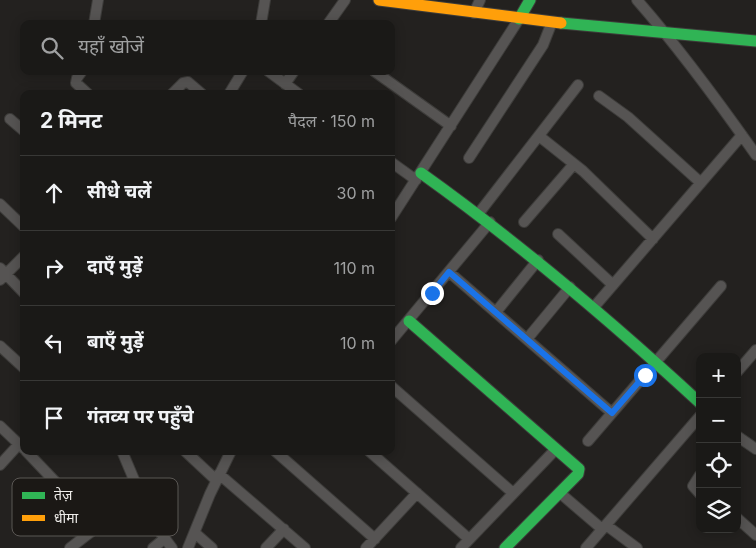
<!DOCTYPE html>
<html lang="hi">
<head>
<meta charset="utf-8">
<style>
  body { margin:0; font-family:Inter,"Noto Sans Devanagari",sans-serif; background:#272624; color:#f1f3f6 }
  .controls { position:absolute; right:15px; bottom:15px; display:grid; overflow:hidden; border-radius:10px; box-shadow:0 2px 12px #0003 }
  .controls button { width:45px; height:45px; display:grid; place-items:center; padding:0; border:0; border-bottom:1px solid #383836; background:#1a1917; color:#f1f3f6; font:25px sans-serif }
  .stop { position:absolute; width:15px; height:15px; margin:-11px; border:4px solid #1a73e8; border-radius:50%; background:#fff }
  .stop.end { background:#1a73e8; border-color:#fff; box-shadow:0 1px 5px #0008 }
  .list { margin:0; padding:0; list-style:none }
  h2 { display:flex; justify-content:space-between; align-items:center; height:65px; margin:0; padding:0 20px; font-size:21px }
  h2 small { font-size:16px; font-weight:400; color:#9fa0a1 }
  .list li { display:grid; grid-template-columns:32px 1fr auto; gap:15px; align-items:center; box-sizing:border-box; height:75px; padding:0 20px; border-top:1px solid #383836 }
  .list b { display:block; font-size:19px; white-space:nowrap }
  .list em { font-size:16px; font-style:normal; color:#9fa0a1 }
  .icon { flex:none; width:28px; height:28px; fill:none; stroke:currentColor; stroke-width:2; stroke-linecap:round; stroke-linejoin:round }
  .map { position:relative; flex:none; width:756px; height:548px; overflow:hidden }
  .search { position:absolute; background:#1a1917; box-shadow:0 2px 12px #0003; left:20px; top:20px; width:375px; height:55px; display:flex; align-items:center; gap:12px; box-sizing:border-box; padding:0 18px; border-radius:10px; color:#9fa0a1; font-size:19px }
  .panel { position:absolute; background:#1a1917; box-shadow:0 2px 12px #0003; left:20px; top:90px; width:375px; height:365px; border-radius:10px }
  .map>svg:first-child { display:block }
</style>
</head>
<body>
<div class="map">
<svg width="756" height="548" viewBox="0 0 756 548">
  <rect width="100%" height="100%" fill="#23211f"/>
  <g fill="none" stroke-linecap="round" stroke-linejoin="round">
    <g stroke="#3d3c3a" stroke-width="12">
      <path id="street" d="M637 0C680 49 718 101 756 155
        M474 13 480 0
        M94 24 98 0
        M261 24 265 0
        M328 24 345 0
        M82 71 77 78 76 83 88 94
        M268 71 299 94
        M374 71 451 126
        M285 84 294 71
        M172 94 183 83 188 82 202 94
        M229 94 243 71
        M599 96 628 117 701 183
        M10 119 24 131
        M539 136 583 171 653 239
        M469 158 543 45 552 22
        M391 162 416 180
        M0 204 24 227
        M479 213 578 85
        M391 218 519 19
        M524 222 574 164
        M558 234 613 285
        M0 268 24 293
        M449 272 612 413
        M0 280 24 256
        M594 307 742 135
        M496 312 538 260
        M527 339 570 287
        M391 341 490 222
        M0 346 24 368
        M737 372 756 350
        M391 386 513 493
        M0 426 24 449
        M737 436 756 449
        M588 441 721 286
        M26 451 65 492 92 531
        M122 451 151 520 172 548
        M185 451 216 480
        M275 451 375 539
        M369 451 469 539
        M0 465 19 444
        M219 474 305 548
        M700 475 693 486 700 494
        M560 493 602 529
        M737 518 756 535
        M606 525 637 548
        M195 533 212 548
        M70 548 140 494
        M153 548 164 539
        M188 548 210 494 231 451
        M266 548 284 529
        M366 548 417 493
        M461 548 556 449
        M586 548 700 416"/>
    </g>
    <g stroke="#3d3c3a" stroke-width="13">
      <path id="fast" d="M519 19 530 0
        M561 23 756 41
        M421 173C519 243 611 321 700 403
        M409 321 579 469 578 474 505 548"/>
    </g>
    <g stroke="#3d3c3a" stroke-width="13">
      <path id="slow" d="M379 0 561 23"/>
    </g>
    <use href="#street" stroke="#565453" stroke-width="10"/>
    <use href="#fast" stroke="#30b455" stroke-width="11"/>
    <use href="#slow" stroke="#ff9f0a" stroke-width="11"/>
  </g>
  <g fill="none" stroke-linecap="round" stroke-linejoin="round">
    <path stroke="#1a73e8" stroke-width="6" d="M432 293 449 272 612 413 645 375"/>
  </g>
  <rect x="12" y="478" width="166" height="58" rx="8" fill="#1b1815" stroke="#5b5855" stroke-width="1"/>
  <rect x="22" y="492" width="23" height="7" fill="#30b455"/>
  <rect x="22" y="515" width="23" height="6" fill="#ff9f0a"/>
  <g font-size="14" fill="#f0eeeb">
    <text x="54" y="500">तेज़</text>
    <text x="54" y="523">धीमा</text>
  </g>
</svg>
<div class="controls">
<button>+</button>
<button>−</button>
<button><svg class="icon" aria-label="locate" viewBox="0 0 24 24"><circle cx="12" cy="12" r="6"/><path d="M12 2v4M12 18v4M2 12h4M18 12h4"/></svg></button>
<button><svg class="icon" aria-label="layers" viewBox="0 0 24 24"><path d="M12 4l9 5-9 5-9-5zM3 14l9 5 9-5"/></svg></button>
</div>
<div class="stop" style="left:645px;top:375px"></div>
<div class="stop end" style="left:432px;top:293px"></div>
<div class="search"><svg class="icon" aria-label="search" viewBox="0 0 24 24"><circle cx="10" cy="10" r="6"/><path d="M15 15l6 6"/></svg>यहाँ खोजें</div>
<section class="panel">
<h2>2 मिनट<small>पैदल · 150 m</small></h2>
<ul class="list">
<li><svg class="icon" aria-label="ahead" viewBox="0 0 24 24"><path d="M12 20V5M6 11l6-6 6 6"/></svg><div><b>सीधे चलें</b></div><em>30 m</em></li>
<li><svg class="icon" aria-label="right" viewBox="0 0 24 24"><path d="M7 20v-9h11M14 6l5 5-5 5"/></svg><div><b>दाएँ मुड़ें</b></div><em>110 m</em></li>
<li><svg class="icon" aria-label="left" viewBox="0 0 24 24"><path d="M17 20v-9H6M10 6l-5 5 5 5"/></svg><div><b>बाएँ मुड़ें</b></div><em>10 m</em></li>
<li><svg class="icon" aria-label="arrive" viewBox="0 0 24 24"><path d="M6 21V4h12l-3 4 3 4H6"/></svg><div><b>गंतव्य पर पहुँचे</b></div></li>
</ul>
</section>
</div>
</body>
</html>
